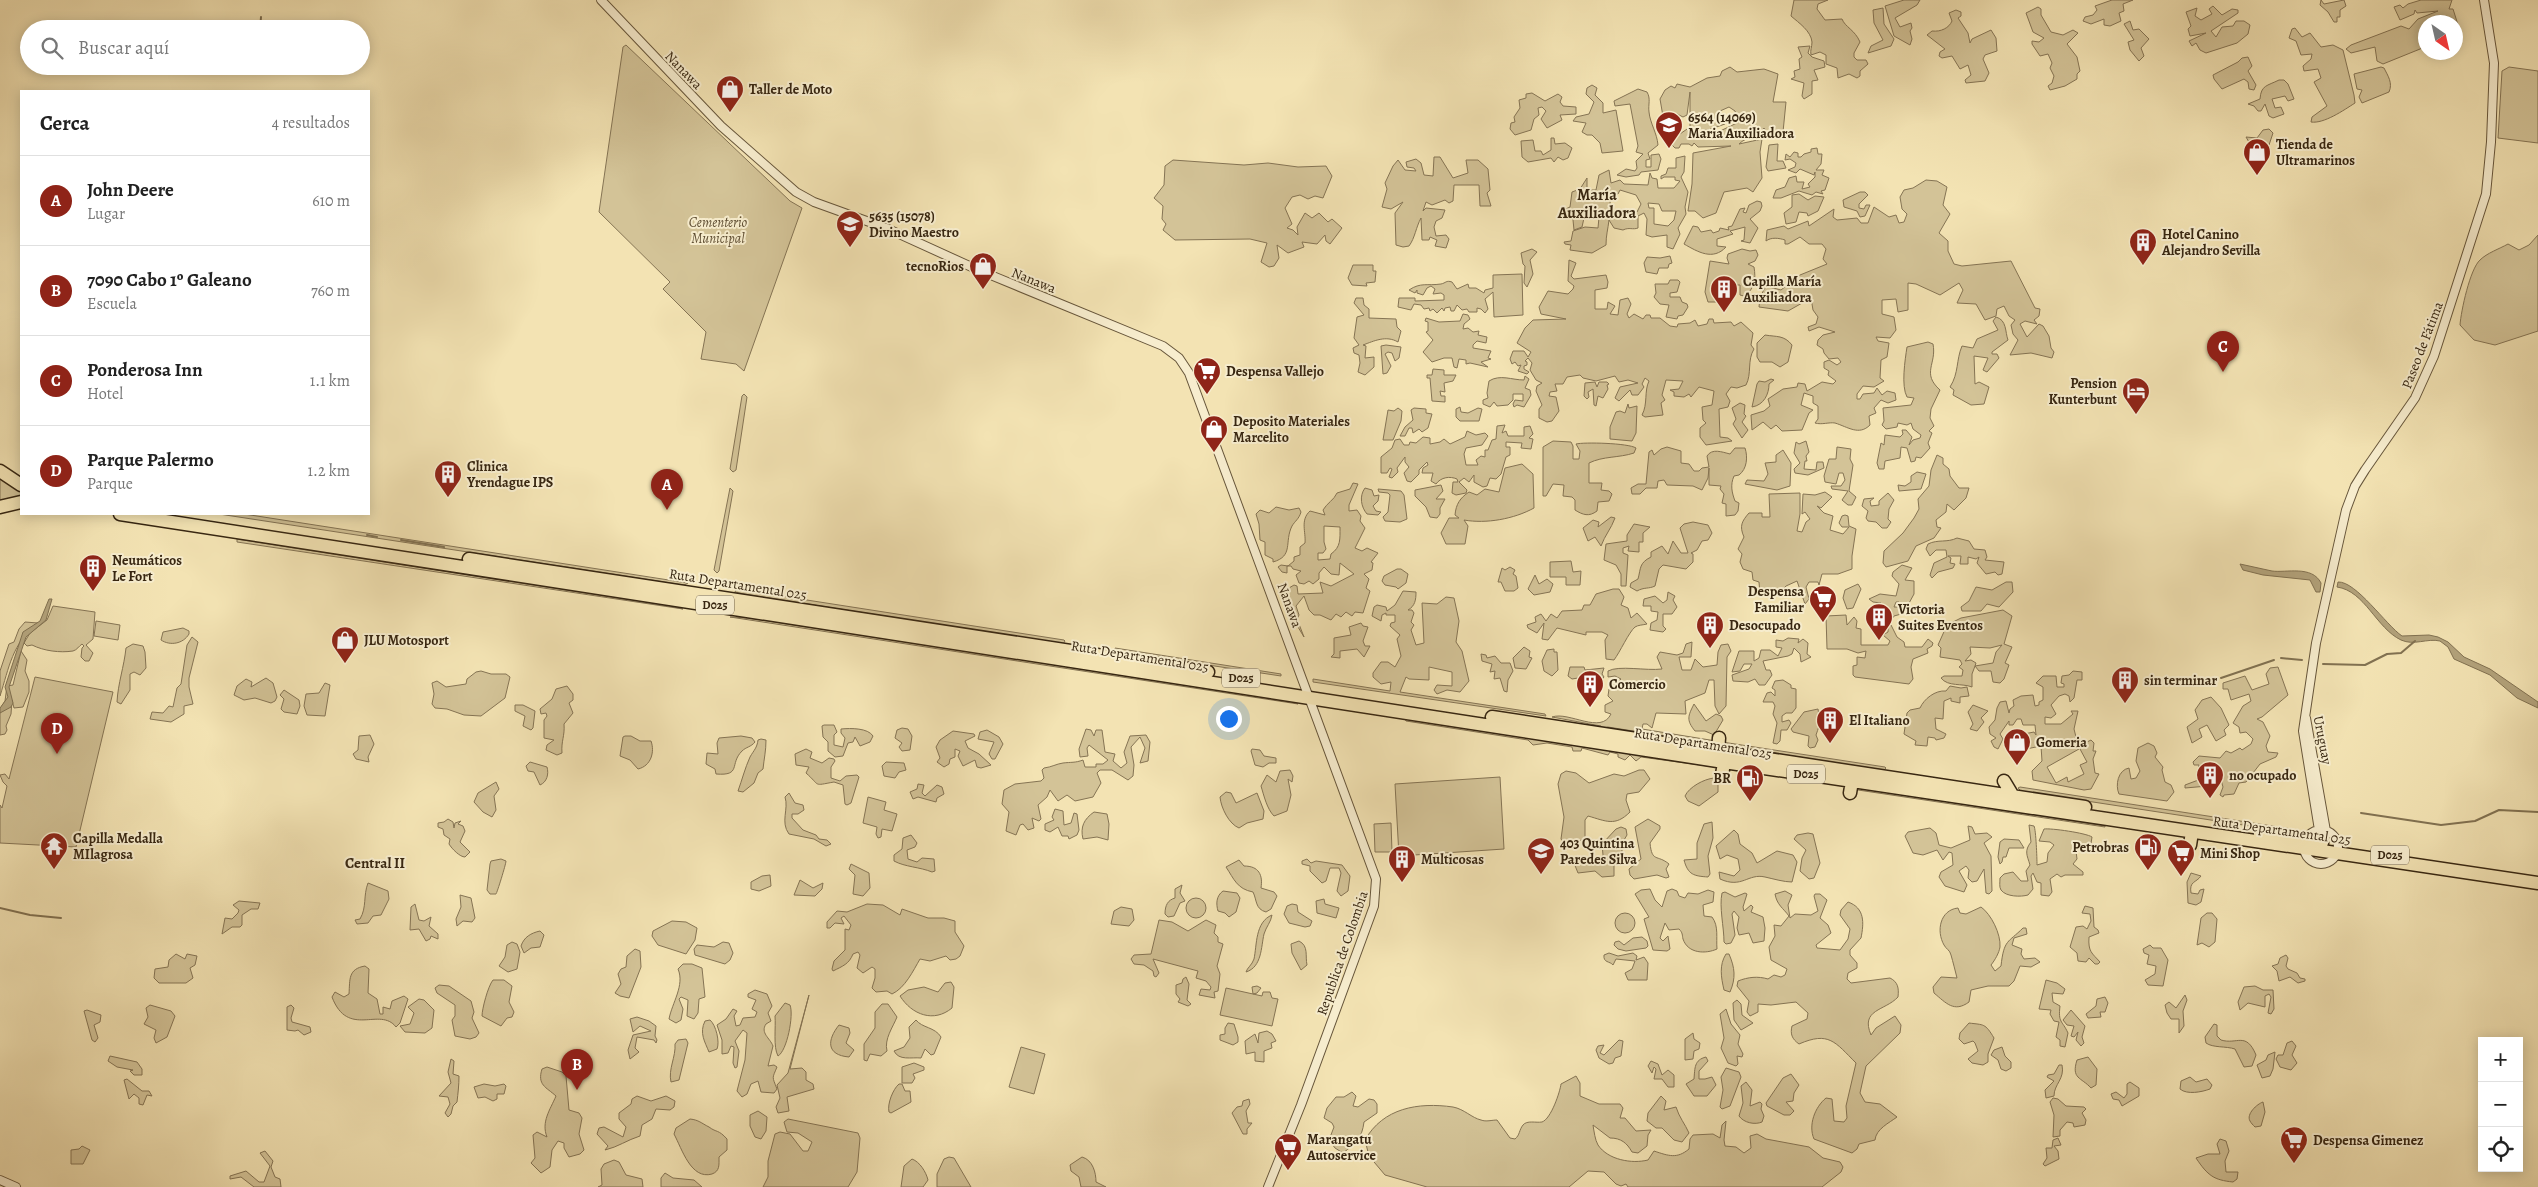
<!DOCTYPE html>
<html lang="es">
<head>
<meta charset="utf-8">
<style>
  body { margin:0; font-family:Alegreya,serif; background:#f2f2f2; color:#222 }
  .controls { position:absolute; right:15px; bottom:15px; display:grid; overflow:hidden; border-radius:0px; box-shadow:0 2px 12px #0003 }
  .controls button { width:45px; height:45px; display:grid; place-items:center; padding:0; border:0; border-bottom:1px solid #e0e0e0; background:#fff; color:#222; font:25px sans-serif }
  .compass { position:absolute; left:2418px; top:15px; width:45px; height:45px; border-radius:50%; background:#fff; box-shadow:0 2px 12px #0003; rotate:146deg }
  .you { position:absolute; left:1228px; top:718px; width:18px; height:18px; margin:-12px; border:4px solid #fff; border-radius:50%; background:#1a73e8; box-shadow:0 0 0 8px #1a73e833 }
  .badge { display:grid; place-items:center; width:32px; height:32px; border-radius:50%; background:#8f2418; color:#fff; font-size:16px; font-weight:700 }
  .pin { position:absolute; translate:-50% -41px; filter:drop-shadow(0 1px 2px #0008) }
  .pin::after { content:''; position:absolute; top:26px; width:18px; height:15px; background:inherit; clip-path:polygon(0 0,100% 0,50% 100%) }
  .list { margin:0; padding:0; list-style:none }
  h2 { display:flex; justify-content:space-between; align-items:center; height:65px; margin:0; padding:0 20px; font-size:21px }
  h2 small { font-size:16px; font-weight:400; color:#767676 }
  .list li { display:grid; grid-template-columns:32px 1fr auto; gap:15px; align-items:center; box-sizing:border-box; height:90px; padding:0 20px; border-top:1px solid #e0e0e0 }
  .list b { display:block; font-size:19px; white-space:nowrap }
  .list p { margin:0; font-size:16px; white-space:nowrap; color:#767676 }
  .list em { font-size:16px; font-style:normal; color:#767676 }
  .icon { flex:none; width:28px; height:28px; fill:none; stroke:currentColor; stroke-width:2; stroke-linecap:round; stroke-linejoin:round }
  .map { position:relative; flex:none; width:2538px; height:1187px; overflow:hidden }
  .search { position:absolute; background:#fff; box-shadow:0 2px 12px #0003; left:20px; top:20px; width:350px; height:55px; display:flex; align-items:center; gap:12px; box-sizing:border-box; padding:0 18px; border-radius:28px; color:#767676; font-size:19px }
  .panel { position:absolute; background:#fff; box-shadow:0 2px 12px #0003; left:20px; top:90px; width:350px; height:425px; border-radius:0px }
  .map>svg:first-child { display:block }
</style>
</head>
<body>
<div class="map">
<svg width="2538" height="1187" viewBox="0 0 2538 1187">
  <rect width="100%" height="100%" fill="#f3e3b3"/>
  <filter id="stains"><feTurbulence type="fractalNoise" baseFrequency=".004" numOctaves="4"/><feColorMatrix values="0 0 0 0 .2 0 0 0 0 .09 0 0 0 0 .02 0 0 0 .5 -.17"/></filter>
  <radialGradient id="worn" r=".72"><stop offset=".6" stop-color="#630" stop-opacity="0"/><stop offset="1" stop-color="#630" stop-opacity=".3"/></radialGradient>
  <path fill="#d3c397" stroke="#857454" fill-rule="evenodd" d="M1794 0H1828L1818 4 1817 9 1825 20 1842 19C1845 27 1855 30 1860 42L1854 53V57L1857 60H1866L1868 64 1860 71V76L1857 78 1849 74 1838 78 1837 68 1826 64V55L1820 52 1811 55C1810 50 1812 47 1812 42 1811 31 1799 23 1791 16Z
    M1904 0H1920L1917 5 1895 18 1900 27 1911 23 1912 28 1910 31 1912 39 1910 45 1894 36 1885 6Z
    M2112 0H2133L2123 4 2124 11 2119 13 2121 21 2110 26 2104 25V19L2091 24 2083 21 2085 17 2093 15 2097 10 2095 6Z
    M2321 0 2324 4 2344 0 2346 6 2340 10V17H2337V22H2334L2328 12 2320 5Z
    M2421 0H2452L2449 9H2453L2459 28 2456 31V22H2426L2425 47 2383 64 2377 61 2375 47 2351 53 2346 49 2351 45 2401 26 2409 29 2418 19 2438 11 2417 13 2415 10 2414 14 2400 20 2394 7 2400 5 2403 8 2408 4Z
    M2213 6 2222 15 2232 9 2238 10V13L2211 31 2216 37 2222 27 2233 26 2236 21H2244L2250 25 2248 34 2237 43 2206 53 2200 50 2196 43 2192 46 2189 41 2206 33 2190 36 2188 29 2191 26 2186 12 2197 8 2195 16 2201 20 2212 14 2209 9Z
    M2038 7 2041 9V15L2051 32 2063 35 2073 30 2078 33 2067 44 2077 57 2080 71 2077 74V79L2065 86 2050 90 2048 86 2052 83 2054 76 2050 68 2052 63 2048 54 2040 56 2032 44V41L2039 42 2044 38 2033 32 2026 13Z
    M1883 8 1884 24 1894 39 1891 46 1868 53 1871 46 1883 40 1874 23 1873 10Z
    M1956 10 1961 12V16L1958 18 1968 33 1970 43 1972 39 1991 30 1996 38 1997 51 1985 55 1983 59 1989 73 1985 81 1966 83 1965 80 1971 75 1968 65 1960 69 1952 56 1942 58 1939 56 1940 52 1945 49 1927 35 1932 31C1941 32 1949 28 1952 21L1949 13Z
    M2130 21 2133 30 2139 29 2149 39 2141 48 2144 56 2139 61 2130 50 2128 42 2134 40 2124 24Z
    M2295 28 2302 37 2310 33 2321 47 2333 45 2343 50 2354 95 2355 103C2344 110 2324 124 2311 122L2312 117 2327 106 2314 82 2321 78 2318 69 2304 71 2303 66 2311 59 2312 54 2301 55 2296 41 2289 38 2292 29Z
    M626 45 790 201 802 208 744 371 736 364 701 359 706 332 663 289 670 282 599 212 623 47Z
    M1810 46 1808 53 1812 57 1824 61 1825 67 1814 70 1818 80 1812 81V94L1804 99 1802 96 1804 83 1791 79 1795 77 1794 71 1800 69 1799 59 1802 57 1798 47Z
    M2248 57 2252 66 2248 71 2256 85 2254 90 2249 89 2248 82 2244 79 2222 89 2214 79 2213 75 2238 62 2242 58Z
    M1730 67 1737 72 1764 69 1778 74 1773 102H1786L1783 132 1768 134 1764 128C1758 137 1747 136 1739 144L1762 139 1760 152 1762 178 1753 192 1747 188 1724 192 1716 213 1703 218 1695 211H1688L1692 184 1693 153 1731 146 1698 147 1694 143 1692 146 1689 144H1681L1679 148H1675L1671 144 1677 136 1690 127V92L1687 115 1683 117 1677 114 1676 117 1669 119 1667 128H1665L1660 99 1665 90 1671 86 1675 88 1677 84 1690 87 1707 78 1720 76 1722 71ZM1729 107 1735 111 1739 122 1718 132 1697 135 1695 138 1694 131 1708 130 1725 124 1719 118 1720 111Z
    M2381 67 2384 68C2388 76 2393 83 2389 92L2362 103 2359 97 2362 90 2357 89 2354 74Z
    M2509 67 2538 71V143L2498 138 2502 71Z
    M2279 80H2284L2288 84 2294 99 2288 101 2285 96 2272 99 2275 108 2281 107 2284 114 2273 118 2269 116 2265 104 2261 111H2258L2254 106 2248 104 2260 99C2261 85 2267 86 2279 80Z
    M1592 85 1597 88 1595 95 1603 103V113L1616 110 1623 151 1602 153 1600 143 1592 135H1587L1582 132 1586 123 1573 121 1576 117 1589 114 1594 102 1586 94 1587 88Z
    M1638 89 1647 92C1651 99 1648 104 1649 112 1650 123 1657 133 1658 145L1648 153 1650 159 1646 160V167H1651V155L1659 154 1661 159 1658 170 1641 172 1639 175 1626 177 1617 175 1626 169 1635 171 1637 168 1636 161 1643 154 1636 152 1638 146 1630 104 1615 106 1614 101Z
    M1532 93 1545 101 1558 94 1562 97 1560 102 1563 106 1576 107V114L1560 115 1562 120 1547 128 1541 119 1546 111 1542 107 1538 108 1539 115 1534 119 1531 130 1515 135 1510 129 1511 123 1515 122 1514 117 1520 108 1519 100 1526 98V94Z
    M2269 129 2273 133 2269 145 2258 150 2253 149 2246 137 2257 138 2263 130Z
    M1551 138H1554L1555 144 1565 143 1572 148 1568 158 1563 160 1558 157 1554 162 1551 158 1528 162 1522 157 1521 141 1533 140 1535 151H1541L1543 155 1551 150Z
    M1778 144 1777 161H1783L1786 168 1768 171 1766 167 1769 145Z
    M1817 148 1818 154H1822L1821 164 1816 170H1824L1822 175 1829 178 1825 190 1821 191 1823 194 1816 192 1812 195 1799 191 1781 198H1773L1776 190 1785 187 1789 178 1796 176 1797 182H1804L1802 189 1810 187 1808 184 1815 177V172L1814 175 1800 169 1796 173 1788 170 1795 167 1796 163 1790 159 1785 160 1786 154 1790 157 1794 152 1798 153V157H1801L1804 154 1811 152V149Z
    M1685 156 1684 172 1681 177 1688 192 1685 207 1686 214 1678 228 1680 234 1673 249 1667 247V235L1652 237 1646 235 1647 219 1644 213 1638 216V228C1633 230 1629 227 1623 230L1614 228 1609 220C1608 229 1606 235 1606 245L1592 253 1570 250 1571 245 1565 244 1564 242 1571 241 1573 231 1585 227 1598 228 1599 217 1584 218 1582 227 1574 230 1573 220 1570 215 1559 213V212L1570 207 1572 192 1580 189 1587 178V190H1596L1599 175 1609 170 1611 183 1620 180 1624 184 1648 185 1650 173 1652 178 1657 179 1658 188H1674L1680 181 1675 180V177H1664L1661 179V176L1666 174 1668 168H1676V158ZM1620 190 1636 195 1641 204 1637 212 1609 213 1611 194H1618ZM1648 203 1659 204 1662 211H1676L1674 220 1668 226 1654 224V208H1649Z
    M1434 157H1440L1453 178 1468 173 1466 160H1478L1488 169 1490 190 1487 193 1491 206H1480L1479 185H1454L1453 201 1449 203 1445 200 1432 205 1426 202 1423 211 1426 208 1445 210 1442 218 1436 221 1434 227 1436 236 1446 235 1449 239 1446 248 1435 246 1437 240 1430 237 1429 240H1422L1421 218C1416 227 1415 238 1409 246L1403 247 1396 245 1395 213 1403 202 1391 209 1382 207 1387 189 1385 183 1393 166 1398 160 1405 170 1416 171 1414 168 1407 167 1406 162 1416 159 1421 163 1424 175 1433 176Z
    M1173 160 1244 165 1268 163 1298 167 1326 166 1332 176 1323 198 1315 196 1308 199 1300 195 1292 197 1285 208 1292 224 1287 228 1293 230 1298 235 1297 227 1305 213 1312 218 1319 213 1328 222 1332 219 1342 228 1330 244 1326 241 1325 235 1317 244 1302 242 1304 247 1288 253 1277 245 1279 258 1274 266 1269 267 1261 262 1267 243 1250 239 1175 240 1163 230 1166 224 1162 219 1163 206 1154 198 1164 185 1165 166Z
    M1926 180 1937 181 1947 187 1943 205 1950 214 1939 233 1948 241V251L1954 264 1962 266 2011 261 2035 308 2040 309 2039 316 2034 320 2037 324 2025 321 2020 324 2027 337 2039 324 2043 326 2049 336 2051 348 2054 352 2052 358 2031 353 2010 355 2018 340 2013 334 2011 325 2015 320 2009 316 2004 306 1997 309 1996 316 1985 320 1976 304 1957 303 1963 290 1959 283 1940 295 1916 284 1908 283V310L1898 312 1896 299 1882 300V314L1894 317 1896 330 1890 338 1876 337 1878 341 1889 343 1887 357 1881 360 1880 378 1884 381 1874 387 1863 386 1857 394V399H1860L1863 394 1874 393 1877 388 1882 395 1887 391 1895 393 1896 400 1888 403 1881 400 1874 408 1876 413 1869 416 1870 425C1859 436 1848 427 1835 423 1829 422 1822 425 1815 423L1818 419V406L1813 403V396L1804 393 1801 405 1813 410 1809 413 1802 430 1782 431 1776 425 1771 429 1763 422 1752 430 1751 415 1764 411 1770 406 1768 399 1783 389 1797 387 1798 383 1805 384 1807 391 1822 382 1833 384 1836 381 1828 375 1829 371 1824 368V362L1829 360 1837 365 1841 362 1838 358 1829 359 1824 353 1823 349 1817 345 1818 340 1823 335 1835 332 1819 327 1809 331 1808 327 1816 324 1818 317 1813 310 1811 298 1788 311 1759 307 1760 297 1766 286 1781 290 1800 275 1827 264 1823 259 1826 249 1822 244H1809L1800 237 1788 244H1785V240C1779 238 1771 237 1766 241L1767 230 1784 226 1788 229 1808 221 1809 226 1834 209 1833 217 1837 220 1857 218 1861 223H1868L1874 207 1889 217 1896 215 1899 223 1904 222 1907 214 1902 209 1900 197 1904 190 1913 188Z
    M1860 192H1865L1868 195 1859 204V208L1864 209 1866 205H1870L1865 216 1860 217 1857 211 1844 207 1843 200Z
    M1799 194 1808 200 1815 196 1824 197 1818 211 1808 216 1807 213 1799 212 1796 222 1786 224 1784 213 1792 207V195Z
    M1757 201 1761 202 1762 206 1760 211 1750 219 1758 228 1750 243 1741 241 1744 240 1745 227 1730 231 1733 234 1717 239V246L1726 247C1713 261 1698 252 1684 244L1693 226 1698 227 1701 232 1711 230 1713 233 1719 231 1720 228 1729 230 1728 227 1732 226 1740 209 1745 208 1743 212 1746 213 1749 205Z
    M2538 235V331L2495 345 2474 340 2460 325C2461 311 2470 269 2480 260 2487 253 2499 249 2508 244L2519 250 2529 245Z
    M1532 249 1537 252 1530 260 1533 274 1527 287 1524 283 1525 266 1523 264 1521 253Z
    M1742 249 1750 251 1756 250 1758 255 1755 261 1748 264 1754 267C1756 279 1755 289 1744 296L1740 295V285H1724L1717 293 1724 302H1708L1705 292 1710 261 1729 264 1727 258 1728 254Z
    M1670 256 1672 263 1669 264 1668 268H1659L1657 274 1646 272 1644 263 1647 257 1660 258Z
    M1569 260 1576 263 1571 276 1574 279 1606 275 1608 282 1607 288 1595 290V309H1607L1608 302 1615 306 1610 314 1618 315 1620 300 1628 298 1631 304 1627 314 1629 318 1634 314 1643 319 1646 315H1650L1651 318H1660L1670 326 1677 327 1678 324 1690 323 1695 320 1698 326 1707 324 1709 319H1713L1714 323 1731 322 1734 326 1741 322 1753 333 1751 345 1754 349C1747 360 1752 374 1746 385L1737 388 1731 387 1726 394 1730 401 1728 407 1719 409 1720 437 1728 438 1732 441 1706 445 1700 437V428L1706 423 1703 420 1702 407 1712 405 1714 391 1699 387 1691 397 1689 394 1684 397 1674 396V392L1670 390 1679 389 1683 381 1666 380 1662 395 1665 400 1661 403 1663 415 1645 417 1642 415C1648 404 1644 391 1649 381L1645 378 1642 384 1644 387 1638 395H1632L1630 390 1619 401 1615 398 1620 387 1638 383 1628 380 1619 382 1615 376 1596 381 1583 378 1580 375 1567 377 1563 384H1555L1557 391 1550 392 1549 396 1556 397 1559 411 1552 421 1547 422 1539 418V409L1542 405 1536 391 1537 386 1542 383 1536 380 1530 370 1532 363 1528 358 1525 361 1527 362V365L1524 366V369L1529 372 1527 374 1518 371 1521 365 1518 366 1515 362 1512 364 1510 359 1513 351H1524L1528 357 1531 352 1517 343 1525 328 1533 320 1566 319 1541 314 1539 307 1548 291 1568 294 1573 289 1574 286 1568 281Z
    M1353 265H1373V271H1376L1375 282 1366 283 1367 286 1352 285 1348 278Z
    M1522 274 1523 315 1494 317 1493 292 1485 299 1488 309 1485 313 1481 309 1477 308V312H1469L1467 309 1462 310 1457 305 1454 311H1451L1450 307 1445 308 1444 311 1442 308 1437 313 1433 309 1430 311 1429 308 1424 309 1421 305 1414 304 1411 310 1398 307 1399 298H1415V301L1444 300V295L1441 293 1433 294 1435 289 1431 286 1427 288 1423 295 1417 293V290L1415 293 1409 290C1421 282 1427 286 1441 284 1446 283 1446 280 1452 282L1457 289 1468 284 1469 288H1476L1484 293 1485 290 1493 288V275Z
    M1670 280H1678L1680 282 1677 292 1670 293V297H1680L1682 302 1687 304 1688 307 1683 315 1678 316 1677 319 1666 317 1669 305 1660 304 1654 297 1656 293 1655 284H1668Z
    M1356 298H1363L1364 305 1369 309V318L1396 319 1397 327 1401 331 1398 342C1386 335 1374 341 1363 345L1366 346 1365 358 1374 357V367L1365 375 1358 372 1360 363 1359 355 1354 353 1353 348 1359 345 1354 338 1357 317 1364 315 1354 303Z
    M1463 314 1468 315 1470 319 1464 324 1463 329 1468 328 1473 332 1479 331 1478 335 1487 337 1486 343 1477 341 1473 345V348L1491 351 1488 358 1491 359 1481 362 1488 367 1470 363 1466 364V360L1459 359 1457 368 1454 367 1452 358H1444L1432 362 1423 352 1433 340 1426 332 1428 331V322L1425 321 1426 318 1439 322 1460 321Z
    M1996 317C2007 320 2005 332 2008 340L1992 352V354H1997L1999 358 1987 372 1983 370 1988 358 1974 356 1975 384 1979 382 1989 387 1984 404 1971 405 1953 395 1954 390 1950 387C1959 373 1956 360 1962 346L1973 348 1977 339 1998 330 1993 321Z
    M1765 335C1777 337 1784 335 1792 345L1788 362 1780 367 1772 362H1760L1757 357V343Z
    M1928 342 1933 344C1937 364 1921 373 1940 390L1931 409 1930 418 1934 426 1929 431 1932 433 1928 443 1930 448 1921 458 1916 457 1915 461 1911 462 1907 448 1901 447 1900 458 1885 461 1884 469H1879L1877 463 1881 443 1884 445 1885 435 1900 437 1903 434 1902 430H1906L1912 437 1909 445 1913 440 1920 438 1921 435 1913 429 1911 423 1907 425 1898 423 1897 427 1886 429 1882 425 1884 421 1883 408 1911 405 1914 398 1907 397C1901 386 1905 360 1907 347Z
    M1386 345 1401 347 1399 358 1395 361 1392 353 1388 352 1385 354 1391 366 1387 373 1383 374 1381 346Z
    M1433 369 1444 370V375H1456L1453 381 1444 383 1445 392 1440 391 1441 396H1445V402L1432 401 1430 378H1427V375H1432Z
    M1525 376 1529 379 1525 388 1530 390 1531 395 1524 407 1517 405 1514 407 1513 404 1515 400 1523 401V394H1513V400L1508 405 1497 406 1494 402 1490 407 1483 404V400L1488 398 1487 393 1489 381C1500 374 1512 380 1524 380Z
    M1771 379 1774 380 1769 384C1769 394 1764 405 1752 407L1757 384 1759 381 1765 382Z
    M1595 382 1597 387 1599 382H1607L1609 384 1607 385 1608 389 1603 398 1598 396 1596 406 1594 405 1593 389 1588 392 1589 397 1587 399 1584 396 1585 383Z
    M744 394 747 397 736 470 733 472 730 469 742 396Z
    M1740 403 1745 405 1744 414 1746 416 1742 422 1748 430 1742 438 1733 424 1736 419 1732 408Z
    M1628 404 1629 408 1637 406 1636 433 1632 441 1610 439V427L1616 412 1620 411 1625 413Z
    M1460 407 1461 412 1468 413 1478 408 1482 409 1479 421H1460L1456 417V409Z
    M1398 408 1402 411 1401 421 1393 440H1383L1388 410 1394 411Z
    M1414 408 1426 409V413L1432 414 1428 428 1422 432 1419 429 1413 433 1412 428H1409L1405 436H1400L1405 427 1413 420 1411 410Z
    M1505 425 1502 433 1506 431 1508 436H1524V427L1530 426 1533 434 1529 438 1533 439 1531 449 1521 448 1522 443 1506 442V447H1510V455L1506 457 1501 474 1496 479 1490 478 1487 486 1483 487 1474 482V475L1469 482 1464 478 1459 482 1467 490 1466 493 1456 495 1452 493 1453 482H1458L1457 479C1450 476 1441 477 1436 484L1431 481 1433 473H1422L1423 468 1428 465 1427 462 1419 470V474L1411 482 1407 481 1404 473 1409 467 1405 462V457L1397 468 1398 472 1392 478 1389 477 1392 469 1390 468 1387 473H1381V457L1392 448 1395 440 1400 439 1404 445H1409L1410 442 1416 443 1423 437 1430 438V444L1440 442 1444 439 1450 444 1465 437 1467 431 1476 435 1485 433 1488 436 1482 445 1466 448 1464 454 1466 465H1478L1476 460 1481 456 1485 457V450H1488L1492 440 1496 439 1497 426Z
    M1553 441 1571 442 1573 446V459H1579L1580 451 1576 444C1584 442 1628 443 1636 448L1634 453C1619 458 1603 456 1589 463V483H1602L1601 490 1609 491 1612 494 1609 501 1598 502 1597 511C1589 517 1583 515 1575 510V500L1572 497 1563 496 1564 485 1553 484 1546 496H1543V447Z
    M1806 441 1809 452 1806 456 1807 461H1805L1804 469 1816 470 1817 462H1823L1824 468 1808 475 1795 473 1794 469 1800 463 1794 453 1796 442 1799 444Z
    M1667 447 1681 451V463L1689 464 1694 471H1699L1702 468 1709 467 1707 456C1712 448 1722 452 1730 454L1735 448H1745C1748 457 1747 469 1739 475L1734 476C1730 485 1732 493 1735 501L1739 503 1738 511 1735 515 1726 516V504L1722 503 1724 494 1720 489 1721 486 1709 485V468L1708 478 1702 490 1693 486 1667 485 1664 480 1658 481 1657 488H1646L1640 494H1632L1631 488 1638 484H1646L1649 452 1652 450 1654 455 1661 449Z
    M1837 447 1851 449 1850 459 1853 465 1849 491 1856 497 1852 505H1848L1842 500 1848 491 1832 489 1831 486H1841L1845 480 1843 473H1839L1836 484 1825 482 1824 476 1829 459H1836Z
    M1783 450 1791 463 1790 486 1777 490 1745 484 1747 480 1764 481 1768 474 1765 463 1776 462V455Z
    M1937 455 1943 458V464L1949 469 1950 476 1959 488H1969L1966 498 1954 510 1947 504 1946 512 1936 520 1937 527 1941 528 1934 538 1916 546 1908 561 1886 567 1883 563 1884 551 1903 533 1914 518 1919 509 1918 499 1929 486 1931 470Z
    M1522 464 1533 474 1534 508C1514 519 1486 524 1464 520L1468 526 1465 544H1446L1441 533 1449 518H1459L1455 515C1456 504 1460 498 1469 492L1477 495 1485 489 1499 492 1505 468Z
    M1917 472 1926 474 1921 489 1899 491 1898 485 1905 486 1911 482V476Z
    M0 476 21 490V497L0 502Z
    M1353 483 1358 484 1349 505V511L1357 510 1361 516 1360 521 1365 528 1355 548 1362 551 1367 548 1378 553 1371 562 1373 563 1372 570 1364 574 1369 579 1366 588 1370 591 1363 613 1355 612 1352 616 1346 612 1341 617 1336 614 1331 620 1320 615H1314L1309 610 1304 596 1296 606 1299 615 1297 619 1304 637 1283 602 1285 598 1282 593H1288L1289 588 1294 585 1297 586 1298 594 1323 593 1320 582 1331 586 1354 574 1340 563 1339 575 1331 574 1324 567 1319 573V579L1313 584 1309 581 1304 584 1299 583 1296 575 1301 571 1293 569 1291 566H1287V573L1282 572 1278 567 1281 565 1288 566 1294 561V557L1300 555V547L1305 543C1306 532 1300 520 1310 511L1325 515 1323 510C1327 503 1334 500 1337 493L1350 489ZM1324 526 1340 527C1340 539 1341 547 1331 554L1330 559 1318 560V553H1323L1326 549 1324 542Z
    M1441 485 1443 491 1436 499H1445L1440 508V514L1437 518 1430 517 1426 507 1415 496V490Z
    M730 488 733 491 719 571 717 573 714 570Z
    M1365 488 1372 490 1374 496 1379 495 1378 501 1373 506 1376 511 1381 512 1378 515 1367 514C1361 507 1359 496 1365 488Z
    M1378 489 1401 491 1404 495 1407 519 1400 522 1385 521 1383 517 1388 512 1390 495 1388 493 1379 492Z
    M1825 492 1832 497 1821 508 1817 506 1824 513 1833 516 1830 530 1843 534 1849 527H1842L1839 523 1842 516 1845 515 1848 516 1849 526 1856 529 1852 556V569L1838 574H1822L1819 585 1818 582H1809L1806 587 1809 599 1805 604 1797 581 1786 586 1777 595 1765 590 1760 594 1759 582 1753 580 1752 572 1743 569 1740 562 1742 554 1738 549 1744 537C1739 526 1742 521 1749 513H1762V517H1770L1769 494 1800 493V514L1797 531 1802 532 1806 522 1810 519 1805 512 1802 514 1803 494 1815 495Z
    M1888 493 1894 500 1889 509 1888 519 1891 522 1887 528H1882L1876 522 1868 521 1866 518 1868 511 1862 506 1864 499 1874 498 1870 501 1871 506 1879 505V501Z
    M1276 507 1289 510 1299 508 1301 512C1299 519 1295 521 1292 526 1284 542 1294 556 1273 562V559L1265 555V542L1260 540 1259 524 1256 514 1260 510 1269 513Z
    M219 514H244L688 583 684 585Z
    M1611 517 1615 518C1611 529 1605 535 1601 546L1595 537 1588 541 1583 528 1593 520 1599 522 1598 527Z
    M1693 522 1708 525 1712 533 1708 540 1702 541 1697 550 1691 553 1693 554V562L1686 569 1663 565 1659 569 1655 586C1649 589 1644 587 1637 591L1630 587 1631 583 1638 579C1641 568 1639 563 1651 557V552L1662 546 1668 554 1673 541 1681 553H1688L1680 528 1684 524Z
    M1634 524 1650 527 1643 533V542H1639V552L1628 551 1629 546 1623 548V553L1628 555 1626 586H1621V574L1616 565 1604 560 1606 544 1627 541V535Z
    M1957 538 1969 541 1974 549 1985 550 1987 557 1985 560 2004 562 2002 574 1998 575 1995 572 1986 574 1977 563 1979 557 1976 559 1968 557V564H1960L1961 556H1948L1951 558 1950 563 1955 564 1953 568 1938 572 1932 578 1930 575 1934 563 1947 557 1946 550H1936L1930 556 1926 549 1928 544C1938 539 1947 543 1957 538Z
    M237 539 669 606 683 609 237 542Z
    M1571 561 1573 572 1581 571 1580 585H1566V577H1550V562Z
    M1902 565 1912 568 1905 580 1914 581V594L1908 605 1902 606 1899 602H1896L1894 607H1911L1912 611 1894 616 1888 625H1891L1897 637 1904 642 1905 647H1922L1928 639 1933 643 1932 646 1927 649 1928 653 1913 659 1911 667 1913 679 1909 684 1855 677 1853 675V666L1857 665V657L1865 658 1866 651 1858 653 1847 649H1827L1826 616 1846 615 1847 625 1854 617 1857 621 1856 628 1861 629V645H1888L1890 641 1883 635 1888 632V626L1880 624 1876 614 1884 606 1881 603 1873 602 1869 599 1880 594 1896 596 1899 584 1892 576 1893 572Z
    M1510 567 1515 570 1513 574 1516 576 1518 588 1514 591H1505L1501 582H1498L1502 568 1505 570Z
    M1397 569H1401L1408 574 1406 583 1398 589 1396 587 1385 585 1382 581 1384 576Z
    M1535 575 1539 584 1547 579 1553 584 1550 592 1534 595 1528 589Z
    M2006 582H2012L2013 592 1999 607 1987 604 1981 611H1962L1961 607 1969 601 1976 587 1992 590Z
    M1858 584 1861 589 1853 608 1847 609 1843 598 1845 590Z
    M736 589 1064 640 1065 641 1063 644 744 594 735 592Z
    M1613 589H1619L1624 597 1621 605 1628 608 1631 618 1637 613 1647 624C1643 625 1638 625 1635 627 1629 632 1620 652 1614 660L1606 659 1605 640 1608 635 1602 632H1586V635L1557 628 1548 640 1542 639 1544 623 1537 633 1528 628 1527 625 1536 622 1535 617 1541 614 1546 621 1551 614 1557 618 1562 611 1582 610 1584 605H1590L1596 594Z
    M1403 591 1416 592C1416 600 1415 606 1408 610H1412L1414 613 1411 622 1414 625 1411 630 1416 645 1424 643 1422 603 1437 604 1446 597 1454 598 1459 621 1456 642 1462 651 1469 681 1460 692 1447 690 1437 694 1434 690 1437 685 1452 686V672L1429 667V680L1409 679 1406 677 1400 692 1545 714 1546 716 1313 682V679L1390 691 1391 682 1381 684 1373 677V673L1381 662H1388L1395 667 1401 656 1397 639 1400 635 1390 626 1391 623 1395 622V615H1386V613L1382 615 1381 621 1372 616 1374 607 1377 605 1386 607 1387 611 1395 605Z
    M1668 592 1675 596 1673 600 1677 607 1672 614H1663V626L1666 629 1663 632 1650 630 1651 623 1657 620 1658 612 1651 611V606H1643L1644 599 1655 596 1663 603 1667 600Z
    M53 606 95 612 93 639 86 645 93 653 89 661H85L81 657 82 648 84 646 82 644C79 646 77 650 73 651 60 653 44 651 32 645L27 646 24 643 30 633 47 620Z
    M2003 610 2012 616 2004 644 2012 647 2005 663 2009 665 2004 679 2000 683 1993 682 1991 671H1979L1975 666 1972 674V687C1962 683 1948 687 1941 678L1944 676H1962L1963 670 1959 667 1962 664 1960 660 1940 657 1941 648 1938 645 1947 625 1961 618ZM2002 645 1996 652 1993 663 1975 666 1976 663 1971 660 1965 661 1971 654 1970 647 1990 648Z
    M730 617 748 618 1293 701 1298 704Z
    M96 621 120 625 118 640 94 636Z
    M25 622 38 623C12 643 9 668 0 696V671L9 644 14 642 19 629Z
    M1361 623 1363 626 1368 627 1363 641 1365 646H1370L1364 657 1357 649 1340 651V658L1331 657 1334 654V638L1351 635 1349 627Z
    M183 628 189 631V634C183 644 170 646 161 640L163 632Z
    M192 637 198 642 189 678V687L193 704 184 706V714L171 722 150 719 152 712 163 713 169 706 173 707 177 688 181 684 187 645Z
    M1788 638 1799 639 1798 643 1803 639 1808 643 1807 654 1811 657 1801 662 1800 654 1794 648 1792 654 1788 656 1763 661 1766 670H1770L1772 675 1765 685H1759L1755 679 1748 682 1733 681 1732 675 1749 669 1752 664H1744L1740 671 1732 672 1739 651H1754V661L1759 658 1761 650H1770L1778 656 1782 648 1776 647V640L1783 641Z
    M1692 642 1691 657H1679L1682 670H1691L1695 659 1703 667 1717 665 1718 652 1721 645 1728 644 1731 651 1727 657 1726 706 1719 714 1715 706 1714 680H1709L1705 693 1685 701 1686 714 1656 713 1652 728 1647 724H1643L1642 729 1716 741 1715 744 1608 727 1601 729V726L1552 717C1569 711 1601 735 1611 714L1605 712V705L1613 701 1608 696 1609 689 1621 679 1615 676 1608 677V671C1619 665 1646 671 1662 669L1657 657 1660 652 1677 655 1683 653 1686 644Z
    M133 644 143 646 145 652 146 668 140 675 134 672 130 674V690L121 704 117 702C118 683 124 667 126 648Z
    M1524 647 1530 651 1529 657 1532 658 1526 669 1515 668 1513 658Z
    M1115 648 1281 674V676L1115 651Z
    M1554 649V652H1557L1558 670 1552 676 1544 671 1542 661 1547 650Z
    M21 651 27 660 25 671 29 681V692L23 707 14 708 12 700 11 714 6 726 7 730 5 734 0 735V709L5 701 7 686 13 685Z
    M1481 654 1486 655 1487 658 1495 656 1501 663H1510L1513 671 1508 680 1507 692 1504 691 1500 678 1494 679 1495 671 1490 672 1492 664 1482 661Z
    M1570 667H1584L1585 670 1604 668 1602 674 1604 677 1598 684 1601 686 1597 690 1596 699 1591 697 1584 677 1572 679 1568 676Z
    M2278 667 2288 695 2262 717 2257 719 2263 722 2270 736 2266 746 2268 752 2278 753 2276 757 2260 764 2246 782 2239 783 2234 794 2224 795 2223 797 2220 795 2223 787 2221 780 2209 783 2208 786 2185 788V785L2201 779 2198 772 2199 765H2194L2193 762 2199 756 2220 758 2226 751 2231 753 2240 748 2242 750 2251 744 2253 739 2246 732 2240 733 2239 727 2233 723 2243 706 2251 701 2249 694 2231 700 2228 689H2223V683L2245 676 2252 690 2269 684 2266 674 2270 668Z
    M481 671 491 674H506L510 677 505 698 481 716 464 715 447 709 435 708 432 704 434 694 432 683 437 681 446 687 466 684 467 679 476 672Z
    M2073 671 2082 672V680H2077L2074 698 2070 702 2069 696 2065 694 2059 696 2051 705 2056 714 2051 718 2045 717V724H2061L2073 714 2071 711H2078L2074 729 2077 741 2073 747 2079 745V749L2047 767 2056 783 2067 777 2068 782 2084 774 2080 765 2087 762 2080 749 2081 745 2091 740 2094 743 2093 751H2096L2093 759 2095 773 2099 774 2091 789 2084 790 2033 780 2032 771 2042 761 2041 746 2026 749V740L2013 739 2014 736C2021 735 2027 733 2034 732L2036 735 2035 725H2023L2021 719H2017L2013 725H2009V721L2000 734 2003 739 1998 749 1994 747 1991 741 1996 738 1990 734 1989 727 1995 720 1997 708 2000 702 2006 701 2009 713 2010 709 2014 706 2013 700 2021 696 2033 695 2035 706 2039 705V702L2043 700V687L2036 683 2043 676H2056L2057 687H2064V684L2061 683 2062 676 2069 675Z
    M35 677 113 692 76 847 0 843V805L2 808 7 786 3 782 0 775 5 774 9 779Z
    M266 678 273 683 277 697 275 701 271 703 255 698 244 700 234 695 237 686 246 679 252 682 251 687Z
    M1783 680 1791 685V688L1796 689V708L1792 713H1786L1782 716V722L1789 720 1791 723 1787 730H1781L1780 741 1777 744 1773 743 1777 723 1773 714 1775 706 1773 702H1763L1767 693 1771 692 1775 696V690L1772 688 1775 681Z
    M325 683 330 685 325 716 307 715 304 706 306 694 319 693Z
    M567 686 573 694V700L569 703 573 713 564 724C565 736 561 741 562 753L557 755 546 750 547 745 554 740 544 738V720L547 716 546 713 541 714 540 709 552 699 556 689Z
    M1950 686 1961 688 1967 687 1969 696 1960 697V703L1951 701V698L1944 701 1943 719 1935 718 1936 729 1946 734 1944 738 1936 740 1935 738 1928 737 1927 746 1915 745 1916 741 1904 734 1907 713 1910 710 1920 708C1924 699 1935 690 1946 691Z
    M284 690 299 700 300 706 297 714 284 712 281 709 284 699 280 695Z
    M2211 697 2221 708 2229 725 2224 730 2226 735 2216 741 2207 725 2199 729 2202 737 2192 743 2187 727 2198 719 2195 710 2202 700Z
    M1694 704 1706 721 1716 714 1721 716 1723 720 1714 735 1705 731H1695C1686 720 1688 716 1694 704Z
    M515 705H523L535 711 533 728 531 730 523 726 525 716 515 711Z
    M1973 705 1988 711 1981 718 1984 722 1977 731 1970 729 1973 724 1968 712Z
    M1818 709C1820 723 1821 721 1816 735L1818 740 1815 747 1810 748 1808 746 1809 736 1793 732 1791 729 1804 712Z
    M1405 719 1715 767 1641 757 1636 761 1630 755 1625 760 1618 757V754L1610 752 1608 755 1582 748 1581 751H1573L1572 747 1547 743 1533 745 1528 740 1406 721Z
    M824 725H834L837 732 834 735V745L843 747 845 738 841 733V729C851 728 868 728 873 736L870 742 860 746 855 737 853 742 848 743 843 756 835 757 828 751V742L823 737 822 726Z
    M902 728 908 729 912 736 910 750 902 751 899 747 902 743 895 738 897 730Z
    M1086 729 1091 730 1094 736 1096 730H1102L1105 752 1115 754 1113 761 1121 768 1127 763 1124 752 1130 736 1146 735 1150 742 1148 761 1140 763 1145 748 1140 737 1131 747 1134 765 1133 776 1128 780 1112 770H1100L1097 773 1101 783 1093 797 1075 801 1067 795 1058 801 1050 790 1047 797 1038 805 1041 819 1039 821 1032 818 1034 828 1028 830 1023 824 1020 825 1016 835 1006 831 1009 812 1002 804 1004 790 1015 784 1041 781 1044 778 1042 770 1044 768C1052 767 1056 764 1063 763 1071 762 1075 763 1083 760L1085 767H1096V764H1103L1108 760 1089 745 1087 748 1088 756 1080 757 1079 749Z
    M987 730 999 737 1003 744 995 759H992L989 754 994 742 978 739 980 732Z
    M953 731 974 734 975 736 965 741 968 748 979 754 991 765 981 768 977 767 975 760 963 766 958 756 960 751 955 749V757L950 759 949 764 944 767 937 762 940 758 936 747 940 740Z
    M370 735 374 744 368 757 369 762 356 759 353 754 358 750 359 736Z
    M625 736H631L640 741H651C655 752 651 766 638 769L630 760 620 756 623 737Z
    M741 736 752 738 755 742C751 747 746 747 742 751 729 764 742 776 716 774L715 769 706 764 707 753 718 754 717 743 719 738Z
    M761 739 766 740C766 751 764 759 763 769L758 773 754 783 743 792 738 791C742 780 745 768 750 757 754 750 757 748 758 740Z
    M1722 742 1885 767 1886 768 1884 770 1722 745Z
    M2148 743 2154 746 2157 753 2155 757 2163 767 2162 770 2165 782 2171 785 2174 792 2167 801 2119 794C2115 785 2118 770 2129 768L2131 779 2136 778 2140 771 2136 761 2138 748Z
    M806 749 812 752 810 758 822 763 829 758 834 759 835 761 831 767V778L840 781 846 776 857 775 859 777 851 803 847 805 845 804 843 785 834 782C812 786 821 786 806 773L809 767 796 765 795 754Z
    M1252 749 1260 750 1264 756 1276 758V763H1269L1263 767 1255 765 1251 751Z
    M530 762 547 767C549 774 547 782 540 785L534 772 528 771 526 766Z
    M886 762 904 763 906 770 899 772 895 778 884 776 882 766Z
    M1290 770 1293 776 1292 782 1288 779 1291 795 1287 811 1274 816C1267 809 1264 796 1261 786L1267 775 1276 782 1280 771Z
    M1639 770H1644L1650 779 1639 792 1627 794 1626 800 1630 812C1615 827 1606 821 1588 816L1585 820V837L1572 847 1567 848 1561 839 1564 817 1558 784 1561 774 1566 771 1576 773 1589 783 1614 774 1624 776Z
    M1500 777 1504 849 1399 856 1395 784Z
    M1714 778 1718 784V792L1699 806 1688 801 1685 796C1689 787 1704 779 1714 778Z
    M496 782 499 789 494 796 496 810 492 817 483 812 474 802 478 793Z
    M918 784 924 785 922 793 925 796 937 785 942 787 944 794 937 798 936 802 918 797 913 799 910 792 917 789Z
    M2020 787 2298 830H2276L2021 791 2018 788Z
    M1858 788 2105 826V827L1858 790Z
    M1226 792 1231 793 1236 803 1257 793 1264 811 1263 819 1247 823 1239 828C1229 824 1221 808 1220 797Z
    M789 793 795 803 803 805 804 810 798 814H792V818L803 830 816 835 819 839 827 840 831 844 826 846 814 839 789 834C780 822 789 809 785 797Z
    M868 797 886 802 884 810 897 814 892 831 882 829 881 837 878 838 876 834 877 827 863 823Z
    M1055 809 1063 811 1064 825 1071 823 1074 813 1077 814 1079 830 1077 835 1069 839 1068 836H1062L1058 827 1050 832 1045 830V824L1054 820 1052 817Z
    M1094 812 1107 814 1109 824 1108 840 1097 837 1083 839C1080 827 1084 819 1094 812Z
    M448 819 453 822 454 828 455 823 461 821 458 824 463 826 465 831 460 842 470 852 465 857C460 857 452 849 449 844L450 839 444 835 443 829 438 827V823L444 822Z
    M1648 819 1660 826V829L1650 843C1652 863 1657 854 1669 864L1666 869 1669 877 1666 878 1657 875 1634 879 1630 875 1629 869 1641 859 1635 827Z
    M1712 822 1713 838 1708 856 1710 874 1708 877C1694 876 1688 875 1684 860L1697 859V843L1704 824Z
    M1391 823 1392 852H1375L1374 824Z
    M2029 825 2034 826C2036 830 2037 858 2037 865L2047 862 2048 853 2054 845 2050 842 2039 841 2044 829C2051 828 2086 833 2092 837L2090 850 2076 851 2077 859 2073 864 2083 872V875H2065L2061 877 2057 874 2050 879 2052 892 2049 896 2041 895V883L2037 882 2033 873 2031 876 2033 889 2028 895C2021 897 2006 897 2001 890 1999 887 2000 882 2000 878L2004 874 2013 872 2021 881H2028L2026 871 2030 865C2027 855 2024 851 2031 842Z
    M1968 826 1972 827 1975 834 1987 833 1992 837 1984 843 1991 856 1992 891 1989 894 1986 893 1984 869 1977 881 1972 882 1968 878 1969 870 1966 866 1959 871 1967 885 1964 892 1945 886 1939 877 1941 872 1953 865 1952 853 1949 852 1943 860 1937 850 1923 855 1913 853 1905 836 1908 832 1930 828 1936 833 1939 845 1951 848 1970 840Z
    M1621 827 1626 829 1627 835 1621 845 1624 862 1614 864V876L1602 877 1595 871 1578 873 1574 863 1601 860 1603 855 1602 844 1616 829Z
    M1734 830 1738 834 1740 844 1752 853 1757 863 1777 851 1793 855 1797 862 1792 882C1784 882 1774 879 1765 877 1748 873 1742 889 1720 879L1719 872 1734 876 1740 870 1738 859 1727 855 1720 859 1716 846Z
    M1808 833 1813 834 1820 863 1814 878 1809 879 1800 871 1802 858 1806 850 1794 839 1797 835Z
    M911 835 917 843 915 847 907 850 908 859 917 862 922 858 934 859 935 871 932 872C920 867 905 867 894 861V855L902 849 903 838Z
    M2004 839 2019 840 2024 848H2009L2006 857H2003L2002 862 2000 864 1998 857 2000 842Z
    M501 859 506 861C506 864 497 893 496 894H490L487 890 490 864 491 861Z
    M1307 859 1311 863 1316 861 1342 865 1350 876 1348 891 1341 896 1337 891 1341 873 1339 868H1330L1326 881 1322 883 1310 871V866L1302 864V861Z
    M1239 860 1244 866C1259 866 1263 875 1261 888L1274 892 1277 896 1271 909 1266 912C1255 909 1257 900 1253 892 1237 889 1234 879 1226 867Z
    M851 864 869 873 870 888 863 896 853 894 855 875 849 869Z
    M2191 873 2201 876C2196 883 2189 881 2191 893L2198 894 2200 890 2204 889 2201 902 2196 905 2188 903 2187 882Z
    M770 875 771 886 759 891 751 889V882L762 876Z
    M800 880 813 888 823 883 822 889 815 896 794 895Z
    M368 883 388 891 389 899 381 915 373 916 368 923 357 924 355 920 360 919C367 907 363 896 368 883Z
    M1182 885 1180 893 1185 901 1180 903 1174 916 1168 917 1165 914C1165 905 1168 900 1175 898V889Z
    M1650 889 1655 900 1662 907 1667 891 1672 889 1677 891 1679 896 1685 898 1688 893 1698 894 1708 890 1714 892 1713 902 1703 905 1704 916 1712 917C1719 926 1716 938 1717 949 1706 954 1688 954 1683 939 1682 935 1683 933 1679 929L1669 930 1665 923 1660 938 1663 941 1668 936 1670 949 1667 951 1653 950 1644 919 1649 917 1635 894 1641 890Z
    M1223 891 1237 893 1240 898 1236 912 1229 917 1225 913 1218 911C1216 904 1216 896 1223 891Z
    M1785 891 1792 895 1788 905 1790 918 1795 914 1811 915 1818 911 1814 896 1815 894H1820L1827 900 1820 918 1828 925 1831 933 1816 945 1817 948 1840 950 1848 939 1850 929 1840 915 1841 910 1848 902C1865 908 1864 923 1861 938L1850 950V955L1857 963V968L1848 973 1847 979 1851 983 1890 978C1898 982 1899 988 1898 997 1885 1011 1860 1009 1871 1035L1876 1028 1895 1016 1901 1025 1900 1033 1866 1066 1860 1093 1865 1102 1880 1104 1897 1117C1889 1123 1876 1129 1875 1140L1859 1144 1857 1149 1852 1153 1814 1139C1808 1125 1815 1107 1826 1098L1832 1099 1834 1121 1844 1122 1847 1118 1846 1106 1856 1063C1835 1042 1829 1031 1799 1044 1792 1039 1790 1034 1792 1026L1807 1019 1808 1013 1796 1002 1771 1005 1758 1004V1012L1750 1016 1747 1012 1749 1001 1737 986 1738 981C1748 977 1758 976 1768 979L1774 975 1781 977 1785 975 1787 969 1771 960 1769 947 1775 936 1774 925 1781 926 1789 916C1783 908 1777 905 1775 894Z
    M1725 892 1735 897 1745 893 1747 894 1743 907 1744 911 1751 905 1753 907 1751 912 1763 917 1765 928 1764 941 1753 943 1749 933 1739 935 1737 928 1739 917 1734 911 1732 914 1735 935 1731 943 1726 944 1724 942C1724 927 1719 907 1722 893Z
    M460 895 471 898 475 918 472 922 463 921 457 926 456 919 461 907Z
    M1186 908a10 10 0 1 1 20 0a10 10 0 1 1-20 0Z
    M1324 899 1325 904 1339 908 1336 918 1317 913 1316 901Z
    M239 901 260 903 258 909H251L242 915V925L240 927H232L222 934 225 918 232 919 238 913 239 910 233 905Z
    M415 904 419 920 424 921 431 917 429 926 438 934V939L431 936 430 939 426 941 419 929 410 930 411 907Z
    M867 904 883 905 900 915 902 909 928 918H944L955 921V932L964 946 960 956 956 959 950 960 946 956 930 961 920 959C913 971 905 988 892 994L887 991 876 992 872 988 875 978V969L872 967 863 973 857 968 860 955 858 952 853 954C849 964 843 966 833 971L832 969 834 961 845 950V929L849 930 851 925 844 916 841 918 844 924 835 923 830 928H827V922L837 911 847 912Z
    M1292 904 1297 905 1298 912 1312 921 1310 926 1305 927 1289 923 1284 914 1287 906Z
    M2085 906 2093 908 2094 927 2098 930 2099 933 2089 937C2088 952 2092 953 2100 962L2098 964H2095L2089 958 2086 962 2078 961 2077 953 2070 947 2076 927 2083 926 2087 929 2091 921 2090 914 2082 913Z
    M1121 907 1132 909 1134 920 1129 926 1111 924 1114 911Z
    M1981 907C1991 914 2001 934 2000 947 1999 953 1995 960 1991 965L1995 971 2001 966C2004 939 2008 943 2023 928H2026L2027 934 2014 938 2012 945 2022 949 2021 954 2024 959 2035 958 2040 962 2031 967 2020 966 2014 981 2009 986H1988L1971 990 1969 1002C1954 1013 1946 1003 1934 993L1933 987 1941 977 1957 978C1955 970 1953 962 1951 955 1950 950 1946 949 1944 945 1936 931 1940 910 1958 908L1960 913 1966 914Z
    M2207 913H2212L2217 919 2215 942 2209 947 2202 943 2197 945 2201 918Z
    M1615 923a10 10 0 1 1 20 0a10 10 0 1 1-20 0Z
    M1272 915C1271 922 1266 927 1264 934 1261 947 1262 967 1246 972 1247 968 1252 965 1254 959 1257 945 1255 922 1272 915Z
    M1159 920 1172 922 1188 931 1206 920 1216 925 1214 933 1218 937V942L1223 944 1217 966 1220 974 1218 991 1214 992 1215 998 1199 995 1201 989 1210 990 1211 987 1206 981 1196 978 1198 971 1153 959 1159 973 1156 977 1154 976 1153 971 1144 965 1134 964 1131 959 1134 955 1151 954Z
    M672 921 686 922 697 928 695 940 686 954 658 945 652 936 653 931Z
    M540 931 544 935 540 947 531 948 524 953 521 946C524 937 531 933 540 931Z
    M1642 937 1647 941 1648 946 1646 948 1626 951 1618 949 1614 945 1615 942 1619 941 1624 945 1633 938Z
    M1299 941C1309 946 1305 956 1307 965L1301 970 1292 953 1291 944Z
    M512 942 517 944 520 952 517 969 508 972 499 966 505 957 507 945Z
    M723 942 729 943 733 953 730 960 725 964 695 955 694 949 697 945 714 947Z
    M2150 945 2153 948H2161L2168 960 2163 986 2148 985 2145 980 2155 974 2156 966 2147 964 2149 955 2144 953 2143 949Z
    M635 949 640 951 641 967 629 998 620 996 615 993 621 984 618 974 621 969 626 967 627 956Z
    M1609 953 1618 956 1633 953 1637 956 1636 960 1644 957 1648 963 1647 980H1628L1625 973 1632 969 1635 961 1616 959 1613 965C1610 961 1603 963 1604 955Z
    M176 954 185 959 187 954 197 956 195 965 190 968 193 978 186 983H159L154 978 155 969 168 967 169 960Z
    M1726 954H1729C1735 968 1736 978 1730 992L1724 990C1721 977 1719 965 1726 954Z
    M2286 955 2288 958 2286 966 2288 969 2297 973 2300 978 2305 979V981L2298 983 2290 977 2279 981 2277 971 2272 966 2278 964 2280 958Z
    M683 964H692L702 968 705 997 699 999 698 1013 694 1019 687 1016 688 1000 681 997 679 999 683 1009 681 1020 676 1023 669 1019C672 1003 685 985 678 969Z
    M365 966 369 969 368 993 377 999 380 1014H383V1007L390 1009 392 1001 404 996 408 999 400 1023 396 1027C380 1006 348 1039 332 997L335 992 344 997 349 994C350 979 348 969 365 966Z
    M1186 977 1189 984 1187 1000 1191 1004 1188 1006 1178 1002 1180 999 1176 994V985L1182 983 1183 979Z
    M493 980H504L512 986 509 1002 514 1012 512 1017 507 1018 501 1026 482 1016C482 1009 488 986 493 980Z
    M2046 980 2057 983 2065 989 2063 994 2052 993 2053 1002 2060 1006C2058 1023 2062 1020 2068 1033L2065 1047 2060 1046V1040L2056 1037 2059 1022 2054 1021 2050 1014 2051 1010 2039 1009Z
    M951 982 954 987 952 1008C934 1023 912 1015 900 996L908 990 924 987 938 992 945 983Z
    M439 985 449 986 471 1001 474 1012 472 1018 479 1033 476 1037 470 1039 455 1036 452 1020 455 1016V1005L437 993 435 988Z
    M1257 986 1261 988 1257 993 1253 994 1262 996 1263 992H1270L1272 998 1278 999 1272 1026 1220 1015 1226 988 1253 994 1252 987Z
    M2255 986 2263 990H2273L2274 1009 2271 1014 2268 1013 2271 997 2269 994 2265 996V1007L2248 1003 2240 1010 2238 1002 2244 987Z
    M755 990 767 994 772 1006 768 1013 771 1021 766 1024C760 1033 770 1038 773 1046L768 1066 774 1065 777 1067C772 1079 772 1076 777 1089L774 1093 761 1092 758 1081 751 1084 747 1094 742 1097 737 1091 745 1060 747 1033 743 1030 735 1041 739 1051 737 1067 735 1068 733 1063 734 1047 731 1046 728 1053 722 1054V1040L717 1025 726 1019 733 1009 737 1011 734 1016 736 1026 740 1025 743 1018 755 1017 757 1012 752 1009 756 1000 748 997V994Z
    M809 995 790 1069 802 1068 806 1072V1080L813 1084 814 1089 787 1097 789 1111 778 1113 776 1107 780 1098 777 1085 788 1073Z
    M2185 995 2187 1000 2183 1011 2184 1026 2179 1033V1019H2171L2167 1013 2165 1005 2169 1002 2176 1008Z
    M2105 997 2108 1003 2105 1012H2100L2101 1017 2088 1018 2086 1014 2096 1006 2097 999Z
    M419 999 424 1000 434 1010 432 1028 425 1033 405 1032 400 1026 410 1024 414 1013 408 1007Z
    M1737 1000 1741 1004 1742 1015 1753 1023 1741 1030 1734 1020 1733 1003Z
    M785 1003 790 1005C794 1015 787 1051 778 1056 773 1047 776 1027 775 1016Z
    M882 1004H888L897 1017C893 1027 884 1039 887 1051L881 1056 870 1054 867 1061 864 1060V1044L875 1028V1012Z
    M150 1005 171 1011 175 1016 167 1037 156 1043 154 1038 156 1030 144 1024 148 1017 146 1008Z
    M291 1005 294 1008 291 1018 292 1022 310 1027 311 1032 304 1035 298 1030 295 1031 287 1030V1007Z
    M1726 1009 1731 1024 1740 1035 1738 1044 1743 1054 1742 1057 1737 1056 1738 1064 1736 1066 1728 1063 1721 1048 1724 1038 1720 1014Z
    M87 1010 101 1015 100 1022 94 1025 98 1038 95 1042 92 1040 84 1011Z
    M2071 1010 2085 1026 2082 1037 2084 1043 2081 1046 2076 1040 2078 1032 2074 1037 2071 1036 2074 1026 2067 1025 2063 1020Z
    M637 1017 649 1021 656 1026 655 1036 657 1040 656 1043 654 1040 637 1037 635 1048 639 1052 630 1059 628 1050 633 1035 651 1031 640 1026 633 1032 630 1019Z
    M710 1020C716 1025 720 1042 717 1049L709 1052C705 1042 699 1033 705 1021Z
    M916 1020C922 1028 935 1027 941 1037L934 1054 931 1055 925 1049 921 1058C911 1057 899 1061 894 1051L904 1047 910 1038 909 1027Z
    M1228 1023 1234 1024 1238 1037V1042L1233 1045 1220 1040V1035L1225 1034V1028Z
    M1969 1023C1984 1025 1985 1023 1994 1038L1988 1054V1062L1983 1065 1972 1063 1968 1059 1978 1051 1975 1043 1973 1041 1964 1044 1959 1039 1960 1033Z
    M2214 1024 2217 1025V1036L2221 1040C2237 1045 2246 1031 2256 1055L2252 1066 2244 1067 2235 1049C2226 1046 2213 1048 2206 1043L2205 1037Z
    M839 1025 849 1028 850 1033 846 1043 854 1050 849 1057C826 1055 827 1040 839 1025Z
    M1267 1031 1272 1034 1276 1041 1271 1043 1272 1048 1264 1051V1062L1255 1061V1052L1246 1054 1245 1041 1255 1034 1258 1043 1259 1033Z
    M1693 1033 1694 1039 1700 1043 1699 1049 1694 1051 1693 1059 1685 1060V1039Z
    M686 1039 688 1043 679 1080 671 1082C668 1069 676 1057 675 1044L678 1040Z
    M1619 1040 1623 1041 1621 1056 1615 1058 1613 1063 1609 1064 1599 1058 1596 1050 1598 1046 1604 1045 1600 1053 1604 1055Z
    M2292 1041 2296 1046 2292 1055 2297 1063 2291 1070 2280 1067 2276 1059 2278 1055H2283L2287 1043Z
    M1021 1047 1045 1054 1034 1094 1009 1087Z
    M2002 1047 2005 1056 2011 1062V1068L2006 1071 2001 1069 1998 1060 1991 1055 1994 1050Z
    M2275 1052 2273 1069 2270 1076 2262 1078 2257 1065 2266 1060 2268 1055Z
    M110 1056 137 1062 142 1069V1075H134L130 1071 133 1070 117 1067 108 1061Z
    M1706 1057 1708 1061 1699 1071V1079H1705L1712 1077 1716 1085 1707 1096H1694L1686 1084 1694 1079C1695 1068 1694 1060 1706 1057Z
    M2088 1057 2097 1069 2096 1085 2091 1088C2081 1077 2071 1079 2077 1060Z
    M451 1059 454 1061 453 1074 459 1076C459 1085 458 1093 457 1102L453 1106 451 1114 448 1117 445 1113 450 1104 448 1097 439 1096 451 1083 448 1072Z
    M1651 1061 1658 1064 1662 1075 1668 1070 1674 1075V1087H1668L1662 1079H1654L1656 1069 1654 1067 1652 1073 1648 1066Z
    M914 1063 924 1067V1070L913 1074 915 1078 912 1083H902V1067Z
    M2059 1065H2062C2065 1079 2054 1084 2054 1096L2046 1098 2045 1090 2054 1081 2047 1077 2048 1075 2054 1074Z
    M547 1067 562 1072 566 1076 569 1110 579 1113 582 1118 579 1134 584 1150 580 1154 569 1157 564 1148V1143L558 1141 552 1150 550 1167 541 1173 531 1163 535 1158 533 1135 537 1132 547 1137C541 1122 550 1110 556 1096 546 1087 537 1085 542 1069Z
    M1726 1068 1739 1072 1741 1077 1730 1106 1722 1109 1720 1107 1723 1090 1721 1077Z
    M1791 1074 1799 1085 1794 1093 1793 1101 1786 1102 1794 1111 1790 1115H1784L1767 1106 1766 1103 1783 1078Z
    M1576 1076 1580 1083V1096L1599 1104H1620L1623 1108 1620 1118H1625L1636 1131 1651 1130 1648 1135 1647 1146 1638 1153 1632 1152C1627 1143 1621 1138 1610 1138L1593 1125C1594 1131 1595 1140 1598 1145 1608 1160 1632 1164 1648 1160L1654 1151C1669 1156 1677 1159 1689 1149L1690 1139 1693 1135 1713 1134 1720 1138 1722 1125 1726 1121 1724 1140 1725 1146 1736 1147 1744 1153 1751 1148 1750 1136 1757 1134 1766 1139 1809 1147 1823 1158 1840 1162 1843 1167 1841 1172 1822 1187H1628L1626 1184 1621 1186 1616 1184 1604 1172 1588 1171 1569 1187H1427L1385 1175 1369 1156 1365 1140C1383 1108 1418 1102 1453 1107 1464 1109 1472 1118 1481 1120 1486 1122 1492 1120 1497 1120L1510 1138 1515 1139C1520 1135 1519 1130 1523 1125 1527 1120 1536 1123 1542 1122 1551 1119 1560 1092 1561 1084Z
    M2190 1077 2196 1082 2207 1079 2212 1085 2210 1089C2202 1092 2187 1095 2180 1089L2181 1081Z
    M127 1079 142 1091H149L152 1096 147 1095 143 1105 139 1104V1098L134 1094 129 1099 124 1080Z
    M1746 1082 1752 1090 1750 1106 1760 1102 1762 1104 1761 1109 1764 1116 1762 1122C1755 1125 1744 1123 1739 1116L1743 1103 1741 1086Z
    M2130 1082 2139 1088V1096L2122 1106 2119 1100 2113 1099 2111 1094 2116 1092 2124 1098 2127 1094V1084Z
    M484 1084 495 1086 504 1084 506 1086 504 1094H497V1099L493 1101 485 1097 478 1098 474 1087Z
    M899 1084H902L905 1091H910L911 1102 891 1113 889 1112C887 1104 893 1089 899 1084Z
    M1352 1092 1356 1096 1353 1106 1358 1107 1369 1099 1374 1100 1377 1104V1113L1364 1122C1362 1138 1356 1143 1343 1153L1335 1148 1329 1140 1334 1127 1332 1123 1324 1118 1327 1108 1336 1097H1344Z
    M666 1096 675 1101 674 1107 670 1110 656 1109 652 1119 642 1125 640 1136C627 1140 618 1147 605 1150L608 1146 597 1134 599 1128 604 1127 623 1137 626 1127 619 1119V1113L631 1104 632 1099 637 1096 651 1101Z
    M1661 1096 1666 1101 1664 1110 1676 1107C1679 1117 1685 1124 1689 1133L1682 1142 1674 1140 1662 1128H1656L1647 1121 1648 1113Z
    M2053 1098 2058 1099 2066 1106 2084 1107 2086 1109 2082 1113 2086 1120 2085 1125 2074 1127 2073 1123 2067 1122 2060 1130V1136L2053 1137 2054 1115 2050 1102Z
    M1249 1099 1250 1104 1246 1111 1248 1123H1252L1247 1129V1134H1243L1232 1113 1237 1107 1242 1106 1243 1101Z
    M2263 1102 2265 1112 2261 1126 2255 1127C2253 1125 2251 1123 2250 1121 2246 1114 2257 1104 2263 1102Z
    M758 1111 767 1117 766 1131 761 1139 755 1137 750 1126V1115Z
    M690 1119C699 1120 701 1123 709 1127 717 1133 718 1129 727 1139V1150L719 1157C719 1165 720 1171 712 1174 691 1180 682 1149 674 1134L676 1128Z
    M788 1119 858 1133 860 1138 857 1172 848 1187H763L768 1177V1161L775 1134 780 1132 790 1134 803 1151H808L812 1142 798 1133 787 1132 784 1122Z
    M2058 1138 2061 1145 2054 1146 2058 1151 2059 1159 2045 1166 2043 1164 2047 1158 2046 1148H2052L2053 1140Z
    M2220 1139 2226 1141 2229 1151 2225 1161 2226 1172H2238L2237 1179 2233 1182C2214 1180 2208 1176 2196 1158L2208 1154H2220L2217 1144Z
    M82 1146 90 1150 83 1164H71V1150L79 1149Z
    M265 1151 273 1161 271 1167 275 1177 280 1179 281 1187H254L241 1177 230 1179V1176L246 1171 259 1182H264L270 1166 260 1153Z
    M949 1157 954 1158 971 1187H937V1174L944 1159Z
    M1082 1157C1093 1160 1096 1173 1096 1182L1106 1187H1081L1079 1177 1071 1171 1070 1165Z
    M912 1159C920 1162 926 1172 928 1180L923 1187H901L904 1166Z
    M614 1160 619 1162 626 1175 642 1179 643 1187H598L602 1185 601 1169 604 1164Z
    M665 1173 673 1178 694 1180 702 1187H661V1178Z"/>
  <path fill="#b3a37c" stroke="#817151" d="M2240 564C2251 566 2261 569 2272 571 2286 573 2312 565 2321 583L2320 592H2316L2310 580 2263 575 2243 570Z
    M2338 582C2356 581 2386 625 2402 636L2429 635 2438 637 2448 642 2464 657 2490 669 2538 702V708L2517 698 2490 675 2454 659 2448 647 2440 641C2427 638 2414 646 2401 640 2376 628 2365 591 2337 587Z
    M49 599H52L46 620 26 637 9 687 13 703 11 707 0 713V708L8 697 5 687 23 632 40 621Z"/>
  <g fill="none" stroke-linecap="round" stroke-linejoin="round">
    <path stroke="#817151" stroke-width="2" d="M260 29 261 17
      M367 535 377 537
      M401 540 444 547
      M2281 658 2302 660
      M2323 664 2365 665 2387 654 2401 653 2415 641
      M2221 678 2274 660
      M2361 813 2441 825 2475 821 2499 810 2538 812
      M0 908 30 915 61 918"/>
    <g stroke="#66553a" stroke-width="10">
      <path id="minor" d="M601 0 721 126 796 192 814 202 886 228 976 269 1163 346 1179 358 1189 373 1376 879 1374 906 1367 925 1301 1105 1268 1187
        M2306 718 2326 831
        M2304 847a17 17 0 1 1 34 0a17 17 0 1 1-34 0Z
        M2319 830 2303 731 2316 643 2346 510 2355 486 2365 470 2415 398 2434 356 2486 194 2491 142 2494 63 2484 0
        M0 1180 16 1187"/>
    </g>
    <g stroke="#372611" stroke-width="15">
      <path id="highway" d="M0 471 21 485
        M0 507 21 502
        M120 514 1724 762 2538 883
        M469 559 1208 672
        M1492 717 2085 807
        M1718 751 1719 738
        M1722 775 1724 762
        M2004 781 2013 796
        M1850 793 1852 781
        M2260 834 2322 843
        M2190 845 2192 832"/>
    </g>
    <use href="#minor" stroke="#f7edce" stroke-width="8"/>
    <use href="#highway" stroke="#f3e3b3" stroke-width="12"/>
  </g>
  <defs>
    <g id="shop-pin" transform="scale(1.4375)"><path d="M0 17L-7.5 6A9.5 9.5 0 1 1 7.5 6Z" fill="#8f2418" stroke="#f7edce"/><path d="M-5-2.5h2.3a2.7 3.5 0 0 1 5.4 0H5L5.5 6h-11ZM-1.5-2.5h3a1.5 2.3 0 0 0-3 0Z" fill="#fff"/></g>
    <g id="school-pin" transform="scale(1.4375)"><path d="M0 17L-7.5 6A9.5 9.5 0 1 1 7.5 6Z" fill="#8f2418" stroke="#f7edce"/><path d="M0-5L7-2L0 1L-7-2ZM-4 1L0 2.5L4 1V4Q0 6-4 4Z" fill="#fff"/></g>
    <g id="building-pin" transform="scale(1.4375)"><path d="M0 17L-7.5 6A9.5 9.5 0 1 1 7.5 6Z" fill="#8f2418" stroke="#f7edce"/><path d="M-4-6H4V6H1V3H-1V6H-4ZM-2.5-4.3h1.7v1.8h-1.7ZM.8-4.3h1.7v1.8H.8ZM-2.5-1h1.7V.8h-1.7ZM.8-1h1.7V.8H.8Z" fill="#fff"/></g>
    <g id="supermarket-pin" transform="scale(1.4375)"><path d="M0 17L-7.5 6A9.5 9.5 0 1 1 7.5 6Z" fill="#8f2418" stroke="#f7edce"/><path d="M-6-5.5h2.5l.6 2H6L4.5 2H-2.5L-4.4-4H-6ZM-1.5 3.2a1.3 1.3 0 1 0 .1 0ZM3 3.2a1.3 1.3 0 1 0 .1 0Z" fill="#fff"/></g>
    <g id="hotel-pin" transform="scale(1.4375)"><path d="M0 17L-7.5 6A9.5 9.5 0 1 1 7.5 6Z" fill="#8f2418" stroke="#f7edce"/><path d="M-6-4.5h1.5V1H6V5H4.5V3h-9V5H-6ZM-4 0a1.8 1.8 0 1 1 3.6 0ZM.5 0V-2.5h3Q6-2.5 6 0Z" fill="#fff"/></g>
    <g id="fuel-pin" transform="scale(1.4375)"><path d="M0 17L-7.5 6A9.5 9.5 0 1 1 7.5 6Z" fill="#8f2418" stroke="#f7edce"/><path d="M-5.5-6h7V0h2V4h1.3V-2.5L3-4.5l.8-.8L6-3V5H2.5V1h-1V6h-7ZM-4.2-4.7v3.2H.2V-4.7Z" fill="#fff"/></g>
    <g id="temple-pin" transform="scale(1.4375)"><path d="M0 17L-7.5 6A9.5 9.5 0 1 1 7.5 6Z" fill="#8f2418" stroke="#f7edce"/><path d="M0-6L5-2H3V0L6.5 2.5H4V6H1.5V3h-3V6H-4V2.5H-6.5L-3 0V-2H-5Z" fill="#fff"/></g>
  </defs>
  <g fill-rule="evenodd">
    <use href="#shop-pin" x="730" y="89"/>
    <use href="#school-pin" x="1669" y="125"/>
    <use href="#shop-pin" x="2257" y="152"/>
    <use href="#school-pin" x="850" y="224"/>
    <use href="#building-pin" x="2143" y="242"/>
    <use href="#shop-pin" x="983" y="266"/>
    <use href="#building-pin" x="1724" y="289"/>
    <use href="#supermarket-pin" x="1207" y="371"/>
    <use href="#hotel-pin" x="2136" y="391"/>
    <use href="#shop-pin" x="1214" y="429"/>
    <use href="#building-pin" x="448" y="474"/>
    <use href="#building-pin" x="93" y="568"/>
    <use href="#supermarket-pin" x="1823" y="599"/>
    <use href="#building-pin" x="1879" y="617"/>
    <use href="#building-pin" x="1710" y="625"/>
    <use href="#shop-pin" x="345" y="640"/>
    <use href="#building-pin" x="2125" y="680"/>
    <use href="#building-pin" x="1590" y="684"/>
    <use href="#building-pin" x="1830" y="720"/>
    <use href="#shop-pin" x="2017" y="742"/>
    <use href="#building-pin" x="2210" y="775"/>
    <use href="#fuel-pin" x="1750" y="778"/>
    <use href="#temple-pin" x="54" y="846"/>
    <use href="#fuel-pin" x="2148" y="847"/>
    <use href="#school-pin" x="1541" y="851"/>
    <use href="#supermarket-pin" x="2181" y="853"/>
    <use href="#building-pin" x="1402" y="859"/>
    <use href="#supermarket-pin" x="2294" y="1140"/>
    <use href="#supermarket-pin" x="1288" y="1147"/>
  </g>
  <g text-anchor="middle" stroke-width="4" stroke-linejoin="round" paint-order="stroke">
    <g fill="#f7edce" stroke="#71624a" stroke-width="1">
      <rect x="696" y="595.5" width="38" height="19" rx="4"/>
      <rect x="1222" y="668.5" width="38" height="19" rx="4"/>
      <rect x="1787" y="764.5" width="38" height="19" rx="4"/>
      <rect x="2371" y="845.5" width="38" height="19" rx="4"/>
    </g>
    <g font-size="12" font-weight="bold" fill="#372611">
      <text x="715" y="609">D025</text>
      <text x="1241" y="682">D025</text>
      <text x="1806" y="778">D025</text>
      <text x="2390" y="859">D025</text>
    </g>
    <g font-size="14" fill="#372611" stroke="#f7edce">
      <text transform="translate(684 70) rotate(46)" y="5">Nanawa</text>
      <text transform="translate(1034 280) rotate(22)" y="5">Nanawa</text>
      <text transform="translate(2422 345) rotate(-69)" y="5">Paseo de Fátima</text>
      <text transform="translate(738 584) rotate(9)" y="5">Ruta Departamental 025</text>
      <text transform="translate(1290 605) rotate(70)" y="5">Nanawa</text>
      <text transform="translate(1140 656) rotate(9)" y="5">Ruta Departamental 025</text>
      <text transform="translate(2323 740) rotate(79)" y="5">Uruguay</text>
      <text transform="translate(1703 743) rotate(9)" y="5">Ruta Departamental 025</text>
      <text transform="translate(2282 830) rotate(8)" y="5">Ruta Departamental 025</text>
      <text transform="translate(1342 953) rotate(-71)" y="5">Republica de Colombia</text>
    </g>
    <g font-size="14" font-weight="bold" fill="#372611" stroke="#f7edce" text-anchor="start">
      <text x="749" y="94">Taller de Moto</text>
      <text x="1688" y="122">6564 (14069)<tspan x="1688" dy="16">Maria Auxiliadora</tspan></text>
      <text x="2276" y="149">Tienda de<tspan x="2276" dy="16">Ultramarinos</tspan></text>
      <text x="869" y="221">5635 (15078)<tspan x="869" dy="16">Divino Maestro</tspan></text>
      <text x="2162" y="239">Hotel Canino<tspan x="2162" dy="16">Alejandro Sevilla</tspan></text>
      <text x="964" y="271" text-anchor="end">tecnoRios</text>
      <text x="1743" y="286">Capilla María<tspan x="1743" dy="16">Auxiliadora</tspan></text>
      <text x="1226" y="376">Despensa Vallejo</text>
      <text x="2117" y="388" text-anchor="end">Pension<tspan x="2117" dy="16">Kunterbunt</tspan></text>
      <text x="1233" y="426">Deposito Materiales<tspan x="1233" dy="16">Marcelito</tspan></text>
      <text x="467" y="471">Clinica<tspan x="467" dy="16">Yrendague IPS</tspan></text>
      <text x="112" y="565">Neumáticos<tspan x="112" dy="16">Le Fort</tspan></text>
      <text x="1804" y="596" text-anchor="end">Despensa<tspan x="1804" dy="16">Familiar</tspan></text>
      <text x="1898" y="614">Victoria<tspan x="1898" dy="16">Suites Eventos</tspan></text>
      <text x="1729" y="630">Desocupado</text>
      <text x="364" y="645">JLU Motosport</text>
      <text x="2144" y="685">sin terminar</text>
      <text x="1609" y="689">Comercio</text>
      <text x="1849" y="725">El Italiano</text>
      <text x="2036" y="747">Gomeria</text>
      <text x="2229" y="780">no ocupado</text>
      <text x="1731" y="783" text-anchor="end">BR</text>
      <text x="73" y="843">Capilla Medalla<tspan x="73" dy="16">MIlagrosa</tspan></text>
      <text x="1560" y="848">403 Quintina<tspan x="1560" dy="16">Paredes Silva</tspan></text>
      <text x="2129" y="852" text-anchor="end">Petrobras</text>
      <text x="2200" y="858">Mini Shop</text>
      <text x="1421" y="864">Multicosas</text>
      <text x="1307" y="1144">Marangatu<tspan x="1307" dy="16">Autoservice</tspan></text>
      <text x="2313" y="1145">Despensa Gimenez</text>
    </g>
    <g font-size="14" font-style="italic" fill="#5e4d32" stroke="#f7edce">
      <text x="718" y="227">Cementerio<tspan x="718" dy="16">Municipal</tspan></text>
    </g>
    <g font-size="15" font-weight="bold" fill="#372611" stroke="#f7edce">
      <text x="375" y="868">Central II</text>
    </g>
    <g font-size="16" font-weight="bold" fill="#372611" stroke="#f7edce">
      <text x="1597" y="200">María<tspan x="1597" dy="18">Auxiliadora</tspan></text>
    </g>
  </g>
  <rect width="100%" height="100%" filter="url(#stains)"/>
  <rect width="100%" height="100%" fill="url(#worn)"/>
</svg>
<div class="controls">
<button>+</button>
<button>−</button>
<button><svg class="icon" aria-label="locate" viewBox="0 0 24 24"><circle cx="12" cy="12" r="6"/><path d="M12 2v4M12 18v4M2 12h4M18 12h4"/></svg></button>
</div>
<svg class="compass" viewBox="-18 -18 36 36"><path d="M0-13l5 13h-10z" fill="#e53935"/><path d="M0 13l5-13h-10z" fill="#767676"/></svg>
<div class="you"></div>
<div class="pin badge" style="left:667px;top:510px">A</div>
<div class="pin badge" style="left:577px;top:1090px">B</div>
<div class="pin badge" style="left:2223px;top:372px">C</div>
<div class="pin badge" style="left:57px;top:754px">D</div>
<div class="search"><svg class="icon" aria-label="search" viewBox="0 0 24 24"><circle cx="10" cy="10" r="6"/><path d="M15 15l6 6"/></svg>Buscar aquí</div>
<section class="panel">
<h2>Cerca<small>4 resultados</small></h2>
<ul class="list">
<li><span class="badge">A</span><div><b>John Deere</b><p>Lugar</p></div><em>610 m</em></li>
<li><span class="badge">B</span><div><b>7090 Cabo 1º Galeano</b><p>Escuela</p></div><em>760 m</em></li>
<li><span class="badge">C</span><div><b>Ponderosa Inn</b><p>Hotel</p></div><em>1.1 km</em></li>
<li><span class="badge">D</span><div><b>Parque Palermo</b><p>Parque</p></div><em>1.2 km</em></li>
</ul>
</section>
</div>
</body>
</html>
